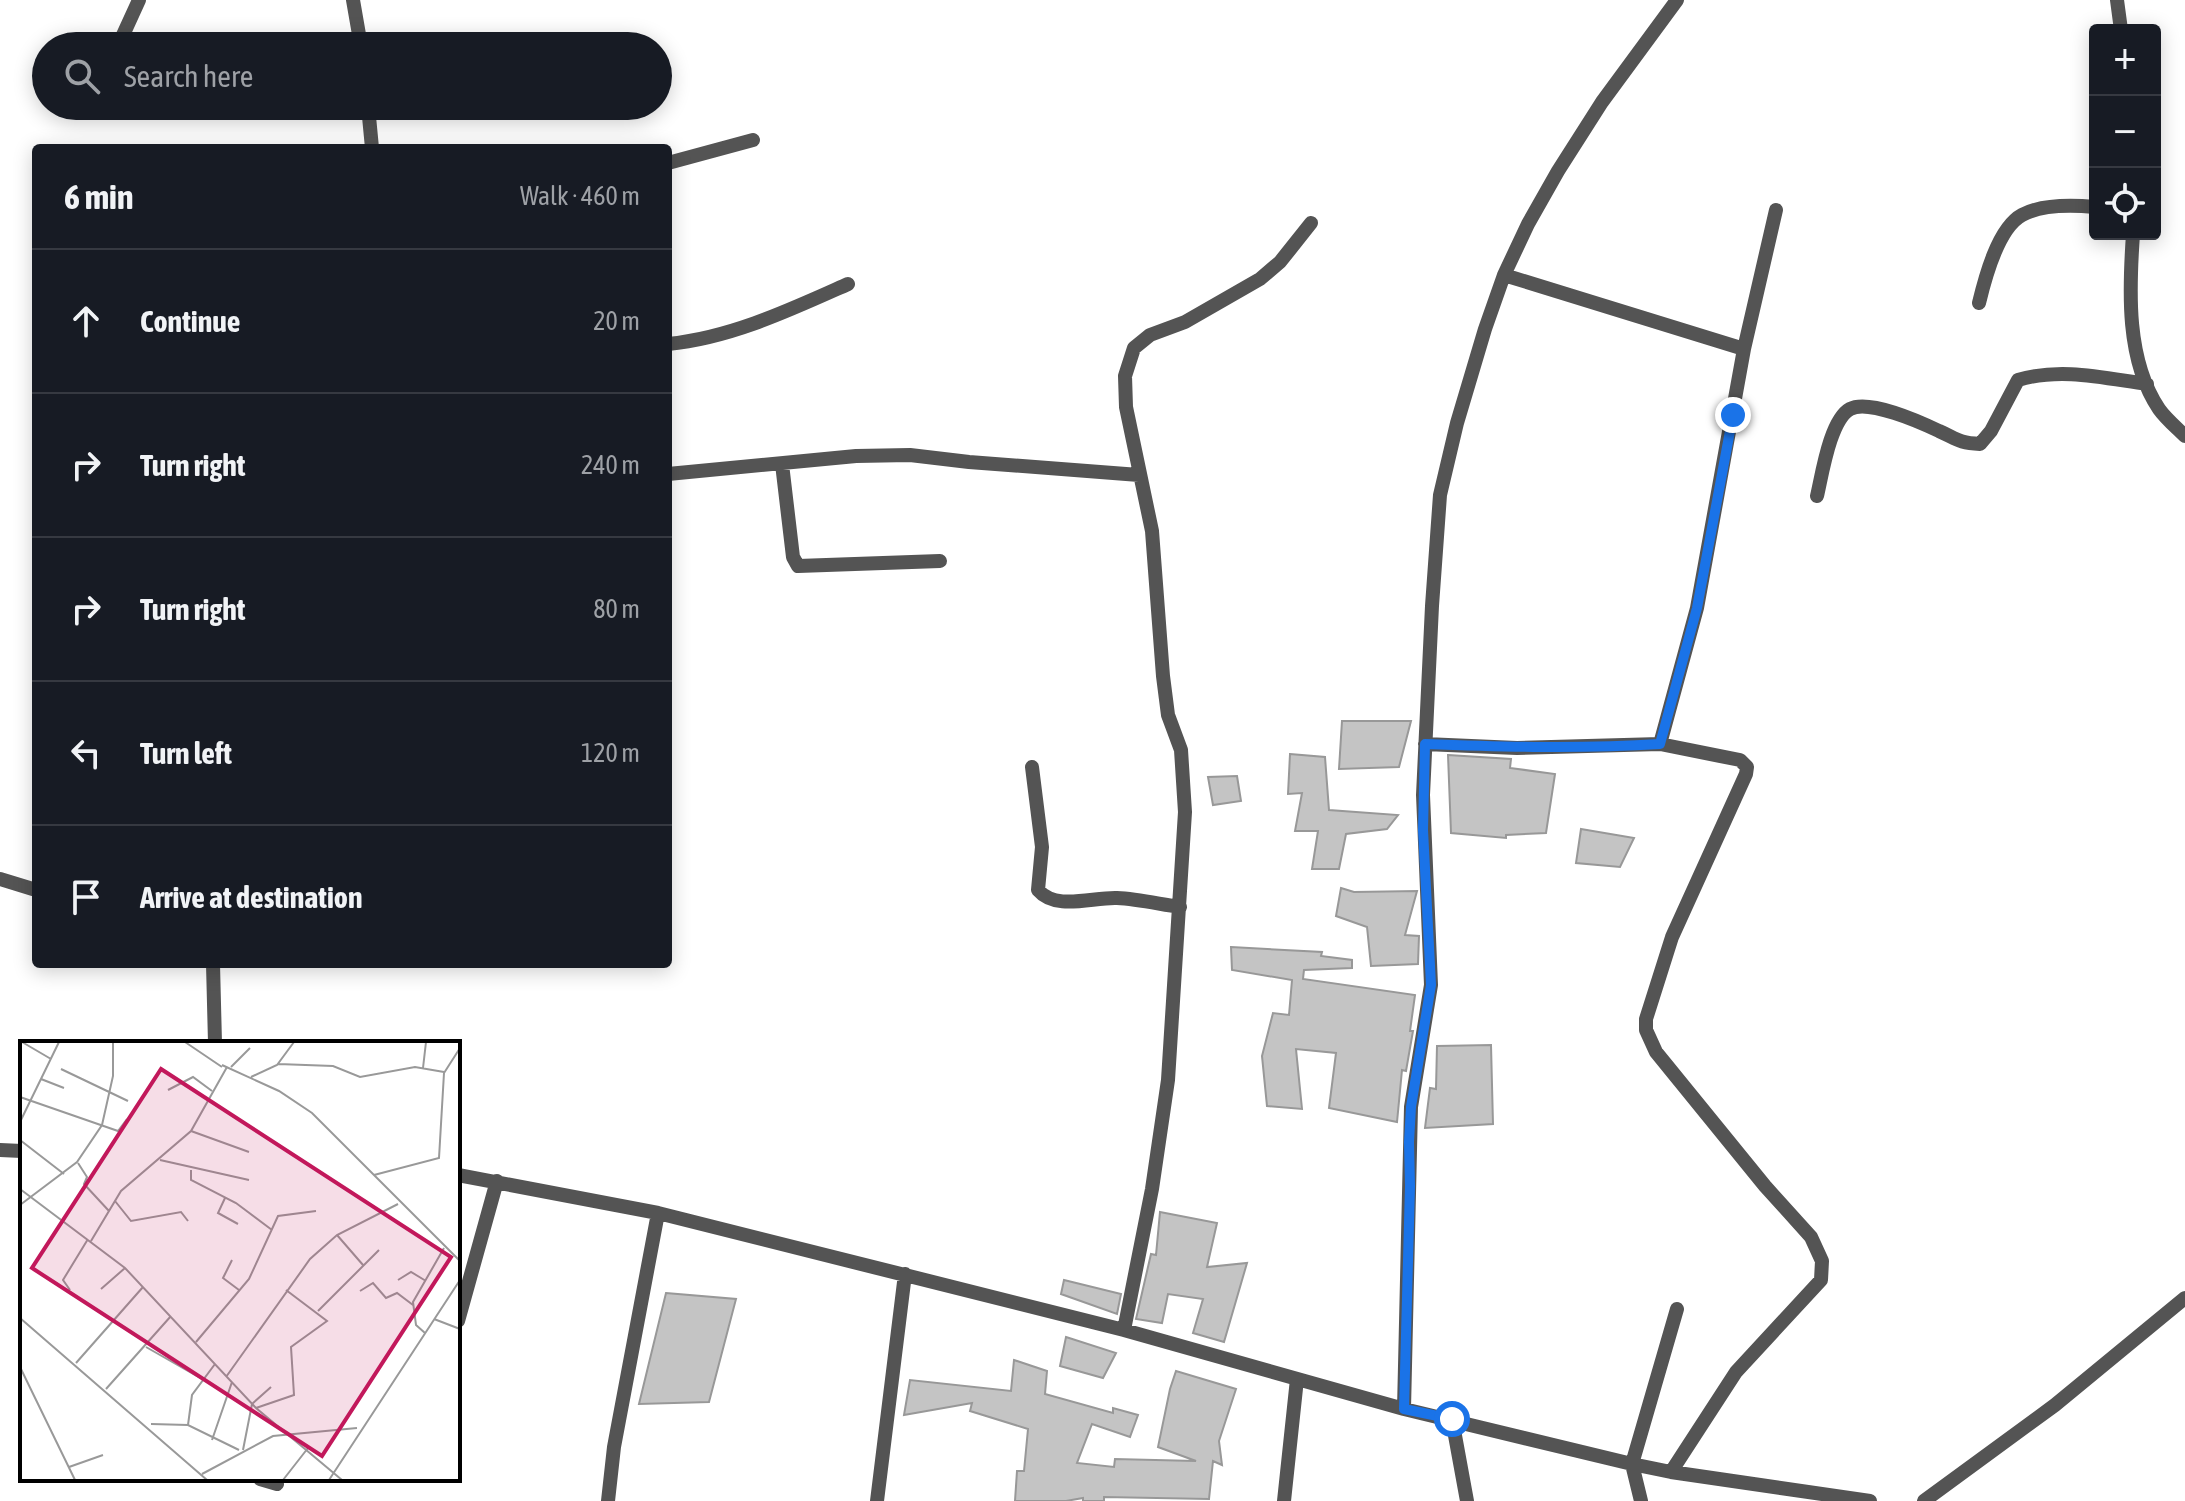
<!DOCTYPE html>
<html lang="en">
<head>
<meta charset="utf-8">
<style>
  body { margin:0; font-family:"Asap Condensed",sans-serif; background:#242831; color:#f1f3f6 }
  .controls { position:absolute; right:24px; top:24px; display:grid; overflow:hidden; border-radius:8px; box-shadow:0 4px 20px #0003 }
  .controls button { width:72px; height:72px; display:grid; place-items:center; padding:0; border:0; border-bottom:2px solid #363941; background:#171b24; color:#f1f3f6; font:40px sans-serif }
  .stop { position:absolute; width:24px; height:24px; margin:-18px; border:6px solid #1a73e8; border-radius:50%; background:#fff }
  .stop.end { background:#1a73e8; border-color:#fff; box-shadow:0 2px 8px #0008 }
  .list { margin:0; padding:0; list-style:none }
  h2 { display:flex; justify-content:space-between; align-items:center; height:104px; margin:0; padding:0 32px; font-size:34px }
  h2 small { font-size:26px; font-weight:400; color:#9ea1a6 }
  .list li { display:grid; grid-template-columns:52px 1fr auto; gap:24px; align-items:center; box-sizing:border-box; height:144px; padding:0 32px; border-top:2px solid #363941 }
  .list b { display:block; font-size:30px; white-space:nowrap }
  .list em { font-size:26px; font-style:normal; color:#9ea1a6 }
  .icon { flex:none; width:44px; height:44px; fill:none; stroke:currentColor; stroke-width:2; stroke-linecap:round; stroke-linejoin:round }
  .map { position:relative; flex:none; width:2185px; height:1501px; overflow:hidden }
  .search { position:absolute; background:#171b24; box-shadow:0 4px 20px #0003; left:32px; top:32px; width:640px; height:88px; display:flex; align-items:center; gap:20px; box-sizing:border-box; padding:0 28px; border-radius:44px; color:#9ea1a6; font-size:30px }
  .panel { position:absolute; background:#171b24; box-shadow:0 4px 20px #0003; left:32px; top:144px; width:640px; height:824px; border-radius:8px }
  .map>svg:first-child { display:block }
</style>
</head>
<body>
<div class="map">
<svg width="2185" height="1501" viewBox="0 0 2185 1501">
  <rect width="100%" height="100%" fill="#fff"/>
  <path fill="#c4c4c4" stroke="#989898" stroke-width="2" d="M1342 721H1411L1399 767 1339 769Z
    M1290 754 1325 757 1329 810 1398 815 1387 829 1346 834 1339 869H1312L1318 831H1295L1302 793 1288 794Z
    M1448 755 1511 759 1510 768 1555 774 1546 833 1506 835V838L1451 833Z
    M1237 776 1241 801 1213 805 1208 777Z
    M1581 829 1634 838 1620 867 1576 863Z
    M1341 888 1354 892 1417 891 1405 935 1419 936 1418 964 1371 966 1367 927 1336 916Z
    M1231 947 1322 952 1321 956 1352 960V968L1304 970 1303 979 1415 995 1410 1031H1413L1406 1071 1402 1070 1397 1122 1329 1108 1336 1053 1296 1049 1302 1109 1267 1106 1262 1056 1273 1013 1289 1015 1292 980 1232 970Z
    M1491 1045 1493 1124 1425 1128 1430 1088 1436 1089 1437 1046Z
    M1160 1212 1217 1223 1207 1267 1247 1263 1224 1342 1193 1333 1203 1299 1168 1294 1162 1323 1136 1319 1151 1254 1156 1255Z
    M1064 1280 1121 1294 1117 1314 1061 1294Z
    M666 1293 736 1299 709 1402 639 1404Z
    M1066 1337 1116 1353 1103 1378 1060 1366Z
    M1014 1360 1047 1371 1045 1394 1113 1413V1408L1138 1415 1130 1437 1092 1424 1077 1463 1114 1467 1115 1459 1196 1461 1158 1447 1170 1389 1176 1371 1236 1389 1219 1441 1222 1465 1213 1461 1209 1499 1104 1497V1501H1083V1498L1066 1501H1015L1017 1471H1024L1028 1429 970 1411 972 1403 904 1415 910 1380 1011 1391Z"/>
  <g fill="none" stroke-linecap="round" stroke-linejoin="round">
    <path stroke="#545454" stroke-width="14" d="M353 0 361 46
      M2117 0 2121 30
      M118 46 139 0
      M368 106 372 148
      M668 163 753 140
      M2133 234C2129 291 2126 360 2159 409 2166 419 2177 428 2185 436
      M1504 275 1744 349
      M1979 303C1985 278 1998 228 2022 215 2042 204 2073 205 2095 207
      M668 344C731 338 792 309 848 284
      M782 464 793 557 798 566 940 561
      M668 474 856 456 910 455 969 462 1139 475
      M1817 496C1822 475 1830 420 1850 409 1868 399 1920 422 1939 431 1957 439 1958 443 1980 444L1991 431 2018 380C2061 367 2104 378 2147 384
      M1425 744 1517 748 1660 744 1740 760 1747 767 1746 774 1672 937 1646 1019V1030L1656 1052 1765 1186 1811 1237 1822 1261 1821 1280 1736 1372 1671 1472
      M1660 744 1697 608 1744 349 1776 210
      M1032 767 1042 847 1038 890C1056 911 1092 897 1117 898 1138 899 1159 904 1180 907
      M0 879 36 890
      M213 964 215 1043
      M0 1150 22 1151
      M458 1175 658 1213 1124 1330 1404 1409 1632 1464 1671 1472 1870 1501
      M458 1321 497 1181
      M1124 1330 1152 1189 1168 1080 1185 812 1181 750 1168 715 1163 676 1152 531 1126 407 1125 376 1134 348 1150 335 1185 322 1260 279 1280 262 1311 223
      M1404 1409 1411 1107 1431 985 1423 795 1432 606 1440 495 1457 423 1485 329 1504 275 1528 224 1558 171 1602 102 1677 0
      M1452 1419 1467 1501
      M260 1479 277 1484
      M608 1501 614 1447 658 1213
      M877 1501 905 1274
      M1284 1501 1297 1379
      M1641 1501 1632 1464 1677 1309
      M1924 1501 2055 1405 2185 1298"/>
  </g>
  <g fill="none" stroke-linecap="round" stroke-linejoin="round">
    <path stroke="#1a73e8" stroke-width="10" d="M1452 1419 1404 1409 1410 1186 1409 1142 1411 1107 1431 985 1423 830 1425 744C1504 747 1582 749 1660 744L1697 608 1733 415"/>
  </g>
  <g transform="translate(20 1041)">
    <rect width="440" height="440" fill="#fff"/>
    <path fill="none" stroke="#999" stroke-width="2" d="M2 1 31 18M165 1 202 26M258 23 313 25 340 36 395 26 424 31M202 24 259 50 292 72 440 220M211 26 230 7M403 27 406 1M41 28 108 60M231 36 257 24 274 1M21 38 44 47M148 49 173 36 192 50M0 56 98 90 107 78M0 81 39 1M171 90 229 111M0 99 44 133M140 119 229 139M58 122 67 136 64 143 89 170M171 129V139L216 162 252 189M354 134 419 117 424 32 440 7M0 148 105 227 236 367 322 439M205 157 198 172 218 183M95 160 111 180 161 171 168 180M0 164 57 121 82 84 93 35V1M317 194 343 224M71 200 101 150 171 90 207 26M212 219 203 237 219 249M378 239 391 231 406 240M81 248 105 227M50 249 43 239 68 198M340 250 353 242 366 257 377 252 393 264M298 270 359 209M0 277 187 439M414 278 440 288M405 292 396 284 393 261 424 207M176 301 229 238 258 175 296 170M126 306 182 338M56 322 123 246M0 326 55 439M206 336 290 218 317 194 378 163M86 348 151 275M236 367 274 354 271 306 307 280 266 249M131 383 168 384 219 409M168 384 172 354 195 323M192 399 212 341M223 409 232 363 251 346M49 426 83 414M182 433 253 395 337 387M263 439 288 407M309 439 440 239"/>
    <path fill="#c2185b" fill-opacity="0.15" stroke="#c2185b" stroke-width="4" d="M141 28 431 216 302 415 12 227Z"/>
    <rect width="440" height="440" fill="none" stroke="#000" stroke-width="4"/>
  </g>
</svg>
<div class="controls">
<button>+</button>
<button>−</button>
<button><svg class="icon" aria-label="locate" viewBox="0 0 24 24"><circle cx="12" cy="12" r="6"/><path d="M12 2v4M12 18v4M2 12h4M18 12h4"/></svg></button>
</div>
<div class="stop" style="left:1452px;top:1419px"></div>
<div class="stop end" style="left:1733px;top:415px"></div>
<div class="search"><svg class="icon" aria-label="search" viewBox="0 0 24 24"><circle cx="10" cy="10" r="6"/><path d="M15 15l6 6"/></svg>Search here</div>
<section class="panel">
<h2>6 min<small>Walk · 460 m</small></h2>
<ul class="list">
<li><svg class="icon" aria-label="ahead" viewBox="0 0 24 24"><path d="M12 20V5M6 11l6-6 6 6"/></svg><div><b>Continue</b></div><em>20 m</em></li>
<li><svg class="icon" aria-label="right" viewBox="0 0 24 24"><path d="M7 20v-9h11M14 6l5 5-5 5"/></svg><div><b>Turn right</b></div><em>240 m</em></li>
<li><svg class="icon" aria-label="right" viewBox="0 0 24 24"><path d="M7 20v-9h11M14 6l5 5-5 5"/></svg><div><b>Turn right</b></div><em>80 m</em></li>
<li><svg class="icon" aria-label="left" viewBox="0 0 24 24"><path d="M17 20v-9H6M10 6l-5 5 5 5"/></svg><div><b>Turn left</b></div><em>120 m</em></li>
<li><svg class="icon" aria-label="arrive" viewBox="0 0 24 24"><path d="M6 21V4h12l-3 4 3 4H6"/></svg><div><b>Arrive at destination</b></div></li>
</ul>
</section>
</div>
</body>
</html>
